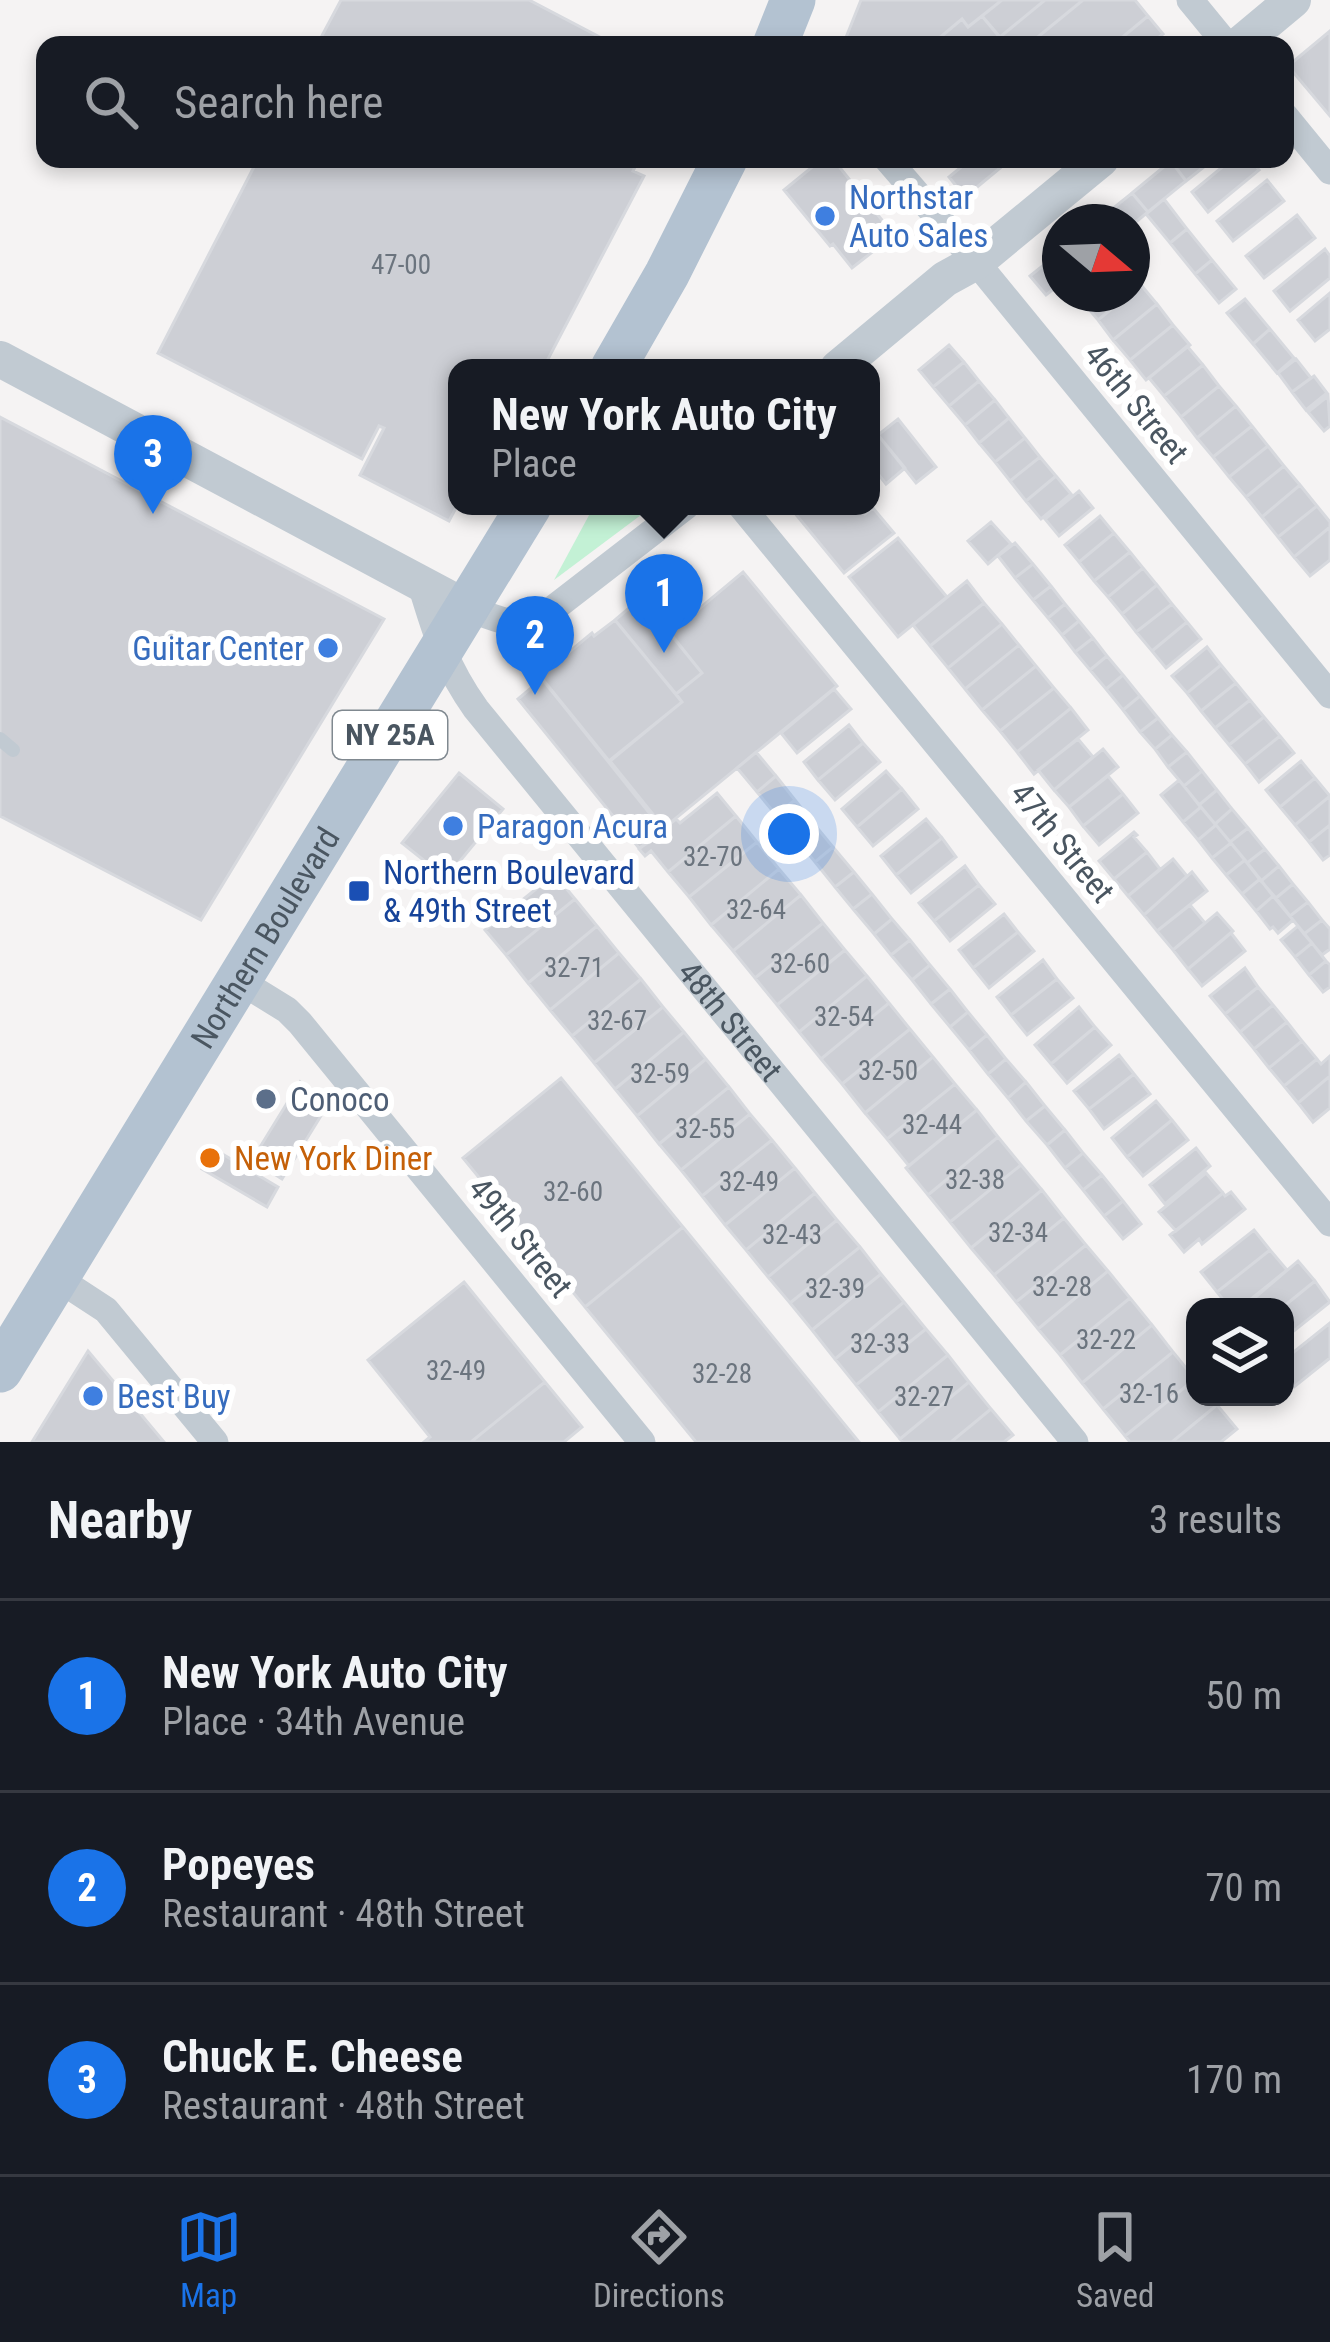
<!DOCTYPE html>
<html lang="en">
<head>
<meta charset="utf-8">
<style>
  body { margin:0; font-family:"Roboto Condensed",sans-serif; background:#242831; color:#f1f3f6 }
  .controls { position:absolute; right:36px; bottom:36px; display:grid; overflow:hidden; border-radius:24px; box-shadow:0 6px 18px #0003 }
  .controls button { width:108px; height:108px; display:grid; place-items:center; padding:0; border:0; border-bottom:3px solid #363941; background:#171b24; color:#f1f3f6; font:60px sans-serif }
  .compass { position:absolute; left:1042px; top:204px; width:108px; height:108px; border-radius:50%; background:#171b24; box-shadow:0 6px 18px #0003; rotate:109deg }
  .you { position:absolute; left:789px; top:834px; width:42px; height:42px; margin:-30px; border:9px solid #fff; border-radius:50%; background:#1a73e8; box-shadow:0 0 0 18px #1a73e833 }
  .badge { display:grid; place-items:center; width:78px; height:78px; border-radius:50%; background:#1a73e8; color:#fff; font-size:39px; font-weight:700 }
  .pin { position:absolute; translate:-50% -99px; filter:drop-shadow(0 3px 6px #0008) }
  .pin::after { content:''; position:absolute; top:63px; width:42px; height:36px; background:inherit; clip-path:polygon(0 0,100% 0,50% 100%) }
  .popup { position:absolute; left:448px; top:359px; width:432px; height:156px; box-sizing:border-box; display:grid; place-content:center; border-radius:24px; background:#171b24; filter:drop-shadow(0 3px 9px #0005); font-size:39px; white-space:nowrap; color:#9ea1a6 }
  .popup b { font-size:45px; color:#f1f3f6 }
  .popup::after { content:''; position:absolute; left:50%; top:100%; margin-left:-24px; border:24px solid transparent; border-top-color:#171b24 }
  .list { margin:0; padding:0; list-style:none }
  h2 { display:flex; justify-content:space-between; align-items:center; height:156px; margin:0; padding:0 48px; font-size:51px }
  h2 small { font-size:39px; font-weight:400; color:#9ea1a6 }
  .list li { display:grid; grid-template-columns:78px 1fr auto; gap:36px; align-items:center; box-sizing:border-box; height:192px; padding:0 48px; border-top:3px solid #363941 }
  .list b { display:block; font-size:45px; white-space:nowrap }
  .list p { margin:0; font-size:39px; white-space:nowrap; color:#9ea1a6 }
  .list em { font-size:39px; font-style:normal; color:#9ea1a6 }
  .icon { flex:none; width:66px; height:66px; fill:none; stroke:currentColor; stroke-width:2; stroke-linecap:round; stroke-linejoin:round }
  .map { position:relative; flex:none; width:1330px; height:1442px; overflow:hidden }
  .search { position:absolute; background:#171b24; box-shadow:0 6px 18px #0003; left:36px; right:36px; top:36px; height:132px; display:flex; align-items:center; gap:30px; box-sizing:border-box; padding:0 42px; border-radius:24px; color:#9ea1a6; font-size:45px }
  .sheet { height:732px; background:#171b24 }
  nav { display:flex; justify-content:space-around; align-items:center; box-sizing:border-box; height:168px; border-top:3px solid #363941; background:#171b24; font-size:33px; color:#9ea1a6 }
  nav a { display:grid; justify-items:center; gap:6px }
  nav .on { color:#1a73e8 }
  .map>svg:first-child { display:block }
</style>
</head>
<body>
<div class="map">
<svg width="1330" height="1442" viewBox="0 0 1330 1442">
  <rect width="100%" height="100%" fill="#f5f3f3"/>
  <path fill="#c3f1d5" d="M595 506H653L554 580 594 506Z"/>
  <path fill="#cdcfd5" stroke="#d7d9de" stroke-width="3" d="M341 0H529L615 45H317Z
    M861 0H1002L968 27 962 19 931 45H843Z
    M1002 0H1045L1000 37 982 16Z
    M1045 0H1083L1028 45H1006L1000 37Z
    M1083 0H1135L1148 16 1113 45H1028Z
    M982 16 1006 45H931L962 19 968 27Z
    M1148 16 1163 34 1149 45H1113Z
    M1330 31V116L1288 66Z
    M258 159H639L633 171 644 176 546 363 538 368H457V506L449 521 360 475 384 428 379 426 362 459 158 353Z
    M822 159H833L894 235 852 268 833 244 830 246 784 190Z
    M971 159H1011L965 197 949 177Z
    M1174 159H1207L1210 162 1186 181 1171 161Z
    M1232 159H1251L1259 170 1208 212 1192 192Z
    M1171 161 1186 181 1148 212 1132 193Z
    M1267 180 1284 201 1233 241 1217 221Z
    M1132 193 1148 212 1132 225V222H1096Z
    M1164 199 1187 229 1170 243 1146 214Z
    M1297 215 1315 238 1264 278 1246 256Z
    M1187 229 1212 260 1195 274 1170 243Z
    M1325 249 1330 256V278L1290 311 1274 291Z
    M1060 252V284L1046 295 1030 276Z
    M1212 260 1236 289 1219 303 1195 274Z
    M1141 285 1157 304 1113 340 1098 320Z
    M1330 293V329L1315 341 1298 320Z
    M1088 294H1130L1098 320 1081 300Z
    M1245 299 1270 329 1253 344 1227 313Z
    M1157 304 1173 325 1130 360 1113 340Z
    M1173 325 1190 345 1146 380 1130 360Z
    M1270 329 1294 358 1277 373 1253 344Z
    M949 345 964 362 933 387 919 370Z
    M1187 346 1203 365 1164 396 1149 378Z
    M1296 359 1311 378 1292 392 1278 373Z
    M964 362 979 381 949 406 933 387Z
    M1203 365 1219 386 1181 417 1164 396Z
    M1314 376 1327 393 1306 410 1292 392Z
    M979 381 995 400 965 425 949 406Z
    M1219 386 1236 406 1197 438 1181 417Z
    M1328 396 1330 426 1324 431 1308 412Z
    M995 400 1009 418 979 443 965 425Z
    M1236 406 1252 426 1213 457 1197 438Z
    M0 417 384 619 201 920 0 816Z
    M1009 418 1025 438 995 462 979 443Z
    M898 419 936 467 916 483 878 435Z
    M1252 426 1268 446 1229 477 1213 457Z
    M878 435 905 468 886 484 871 465V440Z
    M1025 438 1040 457 1010 481 995 462Z
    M1268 446 1284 466 1246 497 1229 477Z
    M1040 457 1056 476 1026 501 1010 481Z
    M1284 466 1300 485 1262 517 1246 497Z
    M1056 476 1071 494 1041 519 1026 501Z
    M1300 485 1317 506 1278 537 1262 517Z
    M1079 491 1093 508 1059 536 1045 519Z
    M789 506H859L865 514 873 508 894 533 844 573Z
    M1317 506 1330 522V527L1294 557 1278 537Z
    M1100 516 1114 533 1079 562 1065 545Z
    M991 522 1011 544 988 564 968 541Z
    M1330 527V560L1310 576 1294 557Z
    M1114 533 1130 552 1094 581 1079 562Z
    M898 538 947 597 898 637 849 577Z
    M1015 543 1033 564 1015 578 998 556Z
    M1130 552 1143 568 1108 597 1094 581Z
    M1033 564 1051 586 1033 600 1015 578Z
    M1143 568 1157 585 1122 614 1108 597Z
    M743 572 837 686 664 828 610 761 682 702 676 694 702 673 670 633Z
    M967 581 984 603 930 646 913 625Z
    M1157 585 1172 604 1136 632 1122 614Z
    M1051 586 1065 604 1048 618 1033 600Z
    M641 598 702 673 676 694 615 620Z
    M984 603 1002 624 948 668 930 646Z
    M1065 604 1079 621 1062 635 1048 618Z
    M1172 604 1187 622 1152 651 1136 632Z
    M615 620 682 702 609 761 540 676 592 633 594 636Z
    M1079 621 1093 638 1075 652 1062 635Z
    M1187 622 1201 639 1166 668 1152 651Z
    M1002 624 1019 645 965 689 948 668Z
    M1093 638 1107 656 1090 670 1075 652Z
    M1019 645 1036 666 982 710 965 689Z
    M1207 647 1221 665 1187 693 1172 676Z
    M1107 656 1123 675 1106 689 1090 670Z
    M1221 665 1236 683 1201 711 1187 693Z
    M1036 666 1054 688 1000 731 982 710Z
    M1123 675 1140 696 1123 710 1106 689Z
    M542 679 663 830 646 844 639 848 518 699Z
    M1236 683 1250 700 1215 728 1201 711Z
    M1054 688 1071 708 1017 752 1000 731Z
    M834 689 851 709 797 753 781 733Z
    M1140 696 1158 718 1140 732 1123 710Z
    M1250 700 1264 717 1229 745 1215 728Z
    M1071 708 1088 730 1034 774 1017 752Z
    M1264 717 1280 736 1245 764 1229 745Z
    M1158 718 1172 735 1155 749 1140 732Z
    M849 725 863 743 818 780 804 762Z
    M1172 735 1187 752 1168 767 1155 749Z
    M1280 736 1294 753 1259 782 1245 764Z
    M1078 739 1093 757 1054 790 1038 770Z
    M863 743 880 762 835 800 818 780Z
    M1103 749 1118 767 1069 807 1054 790Z
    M756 752 776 776 757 792 737 768Z
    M1187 752 1202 771 1184 786 1168 767Z
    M1301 761 1315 778 1280 807 1266 790Z
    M886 771 902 789 857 827 842 809Z
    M1202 771 1217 790 1199 805 1184 786Z
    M459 773 503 809 446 878 402 843Z
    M776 776 795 800 776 815 757 792Z
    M1108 776 1123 794 1083 826 1069 807Z
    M1315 778 1330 796 1295 825 1280 807Z
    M1179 780 1201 807 1183 822 1161 795Z
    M902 789 918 809 873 846 857 827Z
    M1217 790 1232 809 1215 824 1199 805Z
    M717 793 736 816 668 872 651 851 645 856 639 849 676 819 680 823Z
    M1123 794 1138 813 1099 845 1083 826Z
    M1330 796V825L1309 842 1295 825Z
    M795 800 814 824 796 839 776 815Z
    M1201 807 1216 825 1198 840 1183 822Z
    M1232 809 1248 828 1230 842 1215 824Z
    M736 816 757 842 689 897 668 872Z
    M926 819 942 838 896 875 881 856Z
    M814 824 833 847 815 862 796 839Z
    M1216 825 1231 843 1212 858 1198 840Z
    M1330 825V855L1323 860 1309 842Z
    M1248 828 1265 849 1247 863 1230 842Z
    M1134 832 1137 835 1134 837 1147 852 1114 879 1099 861Z
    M942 838 956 857 911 893 896 875Z
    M757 842 779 869 711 925 689 897Z
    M1231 843 1245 860 1226 875 1212 858Z
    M833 847 854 872 835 887 815 862Z
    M1265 849 1279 866 1261 881 1247 863Z
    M1147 852 1160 869 1128 896 1114 879Z
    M1173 859 1187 876 1144 915 1128 896Z
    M1245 860 1260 879 1242 894 1226 875Z
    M965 866 979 885 934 921 919 903Z
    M1279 866 1293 884 1276 898 1261 881Z
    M561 869 568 877 561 882 575 899 506 955 485 930Z
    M779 869 801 895 733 951 711 925Z
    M854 872 872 894 853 909 835 887Z
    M1192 872 1207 891 1157 931 1144 915Z
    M1260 879 1273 896 1256 911 1242 894Z
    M1293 884 1308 902 1290 916 1276 898Z
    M979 885 995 904 950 941 934 921Z
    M872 894 892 919 874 934 853 909Z
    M801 895 823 923 755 978 733 951Z
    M1273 896 1293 920 1278 933 1273 927 1270 929 1256 911Z
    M575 899 597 926 528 983 506 955Z
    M1308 902 1322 920 1304 934 1290 916Z
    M1190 905 1205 923 1173 950 1157 931Z
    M1217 913 1233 931 1188 969 1173 950Z
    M1004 914 1018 932 973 968 959 950Z
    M892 919 910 940 891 955 874 934Z
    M1322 920 1330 929V949L1322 955 1304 934Z
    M823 923 845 950 777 1005 755 978Z
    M597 926 619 953 550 1010 528 983Z
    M1298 926 1312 943 1295 957 1281 940Z
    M1018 932 1034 951 989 988 973 968Z
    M1231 933 1245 951 1202 986 1188 969Z
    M910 940 930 965 912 980 891 955Z
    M1312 943 1326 961 1309 975 1295 957Z
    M845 950 867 976 799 1032 777 1005Z
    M619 953 641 979 572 1036 550 1010Z
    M1043 960 1057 979 1011 1015 997 997Z
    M1326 961 1330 965V987L1323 992 1309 975Z
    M930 965 950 989 931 1004 912 980Z
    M1245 968 1258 987 1225 1014 1210 996Z
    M867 976 889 1003 821 1059 799 1032Z
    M641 979 663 1007 594 1063 572 1036Z
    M1057 979 1073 998 1027 1035 1011 1015Z
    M1258 987 1273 1005 1240 1032 1225 1014Z
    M950 989 968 1012 950 1027 931 1004Z
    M889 1003 910 1029 842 1084 821 1059Z
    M1273 1005 1287 1022 1254 1049 1240 1032Z
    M663 1007 684 1032 615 1089 594 1063Z
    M1079 1007 1095 1027 1051 1064 1035 1045Z
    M968 1012 987 1035 969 1050 950 1027Z
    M1287 1022 1302 1041 1269 1068 1254 1049Z
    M1095 1027 1111 1045 1067 1083 1051 1064Z
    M910 1029 933 1057 865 1113 842 1084Z
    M684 1032 706 1059 637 1116 615 1089Z
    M987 1035 1006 1059 988 1074 969 1050Z
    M1302 1041 1317 1059 1284 1086 1269 1068Z
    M1119 1055 1134 1074 1089 1109 1074 1091Z
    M1330 1056V1076L1298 1103 1284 1086 1317 1059 1321 1064Z
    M933 1057 955 1084 887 1139 865 1113Z
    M706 1059 729 1087 659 1144 637 1116Z
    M1006 1059 1026 1082 1008 1098 988 1074Z
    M1134 1074 1150 1094 1104 1129 1089 1109Z
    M1330 1076V1108L1313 1122 1298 1103Z
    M561 1078 683 1227 585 1307 463 1158Z
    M300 1082 324 1111 282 1179 252 1160Z
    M1026 1082 1045 1106 1026 1121 1008 1098Z
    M955 1084 977 1110 909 1166 887 1139Z
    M729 1087 750 1114 681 1170 659 1144Z
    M1156 1101 1172 1120 1127 1157 1112 1138Z
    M1045 1106 1065 1130 1047 1145 1026 1121Z
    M977 1110 998 1137 928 1195 906 1168Z
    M750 1114 772 1140 702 1196 681 1170Z
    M1172 1120 1188 1140 1143 1176 1127 1157Z
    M1065 1130 1083 1153 1065 1168 1047 1145Z
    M998 1137 1021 1165 950 1222 928 1195Z
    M772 1140 795 1168 725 1225 702 1196Z
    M1196 1148 1210 1166 1165 1204 1150 1185Z
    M214 1149 278 1187 267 1207 202 1169Z
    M1083 1153 1102 1175 1083 1190 1065 1168Z
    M1021 1165 1042 1190 971 1248 950 1222Z
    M795 1168 815 1193 746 1250 725 1225Z
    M1206 1173 1223 1193 1176 1231 1159 1212Z
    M1102 1175 1123 1201 1104 1216 1083 1190Z
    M1042 1190 1064 1218 994 1275 971 1248Z
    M1231 1192 1245 1209 1202 1244 1199 1239 1184 1252 1170 1235 1223 1193 1225 1196Z
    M815 1193 837 1220 768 1277 746 1250Z
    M1123 1201 1141 1224 1123 1239 1104 1216Z
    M1064 1218 1086 1245 1016 1302 994 1275Z
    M837 1220 860 1247 790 1303 768 1277Z
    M683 1227 859 1442H696L585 1307Z
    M1254 1230 1270 1250 1217 1292 1201 1272Z
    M1086 1245 1108 1271 1038 1329 1016 1302Z
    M860 1247 881 1274 812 1330 790 1303Z
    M1270 1250 1287 1270 1241 1307H1229L1217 1292Z
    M1298 1261 1315 1281 1283 1307H1244Z
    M1108 1271 1130 1298 1060 1355 1038 1329Z
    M881 1274 904 1302 835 1359 812 1330Z
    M1315 1281 1330 1302 1285 1338V1307H1283Z
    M464 1282 545 1382 471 1442H424L430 1437 368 1360Z
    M1130 1298 1152 1325 1082 1383 1060 1355Z
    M904 1302 926 1329 856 1385 835 1359Z
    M1330 1323V1358L1294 1387 1285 1376V1359Z
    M1152 1325 1173 1352 1103 1409 1082 1383Z
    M926 1329 948 1355 878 1412 856 1385Z
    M88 1351 164 1442H32Z
    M1173 1352 1195 1379 1125 1436 1103 1409Z
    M948 1355 969 1382 900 1439 878 1412Z
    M1195 1379V1397H1211L1217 1405 1172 1442H1130L1125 1436Z
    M545 1382 582 1427 564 1442H471Z
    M969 1382 991 1409 951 1442H903L900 1439Z
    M1217 1405 1237 1429 1221 1442H1172Z
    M991 1409 1013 1435 1004 1442H951Z"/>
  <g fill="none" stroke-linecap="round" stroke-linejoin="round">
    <path stroke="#c1cad2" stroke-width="14" d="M0 739 13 750"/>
    <g stroke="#c1cad2" stroke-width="27">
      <path d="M1190 0 1227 45"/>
      <path d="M1285 116 1330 171"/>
      <path d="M887 159 976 262 1330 695"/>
      <path d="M741 506 1330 1223"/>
      <path id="s1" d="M420 581C435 631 445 666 476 709L1075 1442"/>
      <path d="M467 608C490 616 511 627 536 622L686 506"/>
      <path d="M240 981 287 1010 300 1023 642 1442"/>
      <path d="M57 1278 106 1310 215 1442"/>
    </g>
    <path stroke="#c1cad2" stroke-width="36" d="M1239 45 1293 0
      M0 359 467 608
      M838 368 945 279 976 262 1101 159"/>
    <g stroke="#b3c2d1" stroke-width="45">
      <path d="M775 45 793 0"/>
      <path d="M613 368 667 274 725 159"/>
      <path id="s2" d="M0 1370 529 506"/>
    </g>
  </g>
  <g fill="#3f7fe0" stroke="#fff" stroke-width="4.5">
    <circle cx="825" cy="216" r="12"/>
    <circle cx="328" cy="648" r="12"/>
    <circle cx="453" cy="826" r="12"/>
    <circle cx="93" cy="1396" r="12"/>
  </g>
  <rect fill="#1a4fb4" stroke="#fff" stroke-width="4.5" x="347" y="879" width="24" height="24" rx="6"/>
  <circle fill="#5c6f8a" stroke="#fff" stroke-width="4.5" cx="266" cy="1099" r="12"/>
  <circle fill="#e8710a" stroke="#fff" stroke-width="4.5" cx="210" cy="1158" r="12"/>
  <g text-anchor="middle" stroke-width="12" stroke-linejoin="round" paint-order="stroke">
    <g font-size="27" fill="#6b747e">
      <text x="401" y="274">47-00</text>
      <text x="713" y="866">32-70</text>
      <text x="756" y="919">32-64</text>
      <text x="800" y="973">32-60</text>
      <text x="574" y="977">32-71</text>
      <text x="844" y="1026">32-54</text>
      <text x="617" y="1030">32-67</text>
      <text x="888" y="1080">32-50</text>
      <text x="660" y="1083">32-59</text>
      <text x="932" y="1134">32-44</text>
      <text x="705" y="1138">32-55</text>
      <text x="975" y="1189">32-38</text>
      <text x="749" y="1191">32-49</text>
      <text x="573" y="1201">32-60</text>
      <text x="1018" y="1242">32-34</text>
      <text x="792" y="1244">32-43</text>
      <text x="1062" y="1296">32-28</text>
      <text x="835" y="1298">32-39</text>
      <text x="1106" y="1349">32-22</text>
      <text x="880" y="1353">32-33</text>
      <text x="456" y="1380">32-49</text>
      <text x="722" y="1383">32-28</text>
      <text x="1149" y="1403">32-16</text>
      <text x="924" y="1406">32-27</text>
    </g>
    <rect fill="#fff" stroke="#808990" stroke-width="3" x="333" y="711" width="114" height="48" rx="9"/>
    <g font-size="30" font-weight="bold" fill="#4a5661">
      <text x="390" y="745">NY 25A</text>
    </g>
    <g font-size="33" fill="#366cbe" stroke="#fff" text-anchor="start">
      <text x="849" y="209">Northstar<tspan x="849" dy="38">Auto Sales</tspan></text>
      <text x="304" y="660" text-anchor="end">Guitar Center</text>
      <text x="477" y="838">Paragon Acura</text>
      <text x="117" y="1408">Best Buy</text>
    </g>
    <g font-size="33" fill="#4a5661" stroke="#fff">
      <text transform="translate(1137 403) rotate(51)" y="12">46th Street</text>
      <text transform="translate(1063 842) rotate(51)" y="12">47th Street</text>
      <text dy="12" stroke="none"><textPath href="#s2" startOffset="507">Northern Boulevard</textPath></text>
      <text dy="12" stroke="none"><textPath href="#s1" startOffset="543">48th Street</textPath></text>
      <text transform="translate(521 1237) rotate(51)" y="12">49th Street</text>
    </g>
    <g font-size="33" fill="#164399" stroke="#fff" text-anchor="start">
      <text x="383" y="884">Northern Boulevard<tspan x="383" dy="38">&amp; 49th Street</tspan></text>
    </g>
    <g font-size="33" fill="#4e5e75" stroke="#fff" text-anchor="start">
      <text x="290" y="1111">Conoco</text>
    </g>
    <g font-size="33" fill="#c56008" stroke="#fff" text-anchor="start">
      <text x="234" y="1170">New York Diner</text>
    </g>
  </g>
</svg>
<div class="controls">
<button><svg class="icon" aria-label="layers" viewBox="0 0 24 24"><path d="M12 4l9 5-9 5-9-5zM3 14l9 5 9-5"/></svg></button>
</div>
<svg class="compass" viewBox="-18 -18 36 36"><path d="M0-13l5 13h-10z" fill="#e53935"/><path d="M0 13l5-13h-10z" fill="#9ea1a6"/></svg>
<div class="you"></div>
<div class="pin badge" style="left:664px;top:653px">1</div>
<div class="popup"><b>New York Auto City</b>Place</div>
<div class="pin badge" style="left:535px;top:695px">2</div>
<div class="pin badge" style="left:153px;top:514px">3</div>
<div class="search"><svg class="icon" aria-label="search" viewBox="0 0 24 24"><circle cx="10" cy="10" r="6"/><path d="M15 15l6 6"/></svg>Search here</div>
</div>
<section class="sheet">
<h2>Nearby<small>3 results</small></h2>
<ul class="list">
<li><span class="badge">1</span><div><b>New York Auto City</b><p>Place · 34th Avenue</p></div><em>50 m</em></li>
<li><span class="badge">2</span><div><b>Popeyes</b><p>Restaurant · 48th Street</p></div><em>70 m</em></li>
<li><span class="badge">3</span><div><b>Chuck E. Cheese</b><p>Restaurant · 48th Street</p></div><em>170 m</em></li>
</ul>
</section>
<nav>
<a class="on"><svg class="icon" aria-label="map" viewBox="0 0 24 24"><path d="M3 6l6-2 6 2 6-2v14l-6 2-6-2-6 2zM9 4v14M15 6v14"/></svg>Map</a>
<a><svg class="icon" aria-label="directions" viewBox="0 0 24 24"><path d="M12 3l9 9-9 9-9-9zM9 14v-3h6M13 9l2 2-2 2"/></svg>Directions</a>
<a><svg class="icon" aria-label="saved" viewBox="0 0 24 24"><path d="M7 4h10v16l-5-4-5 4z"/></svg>Saved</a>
</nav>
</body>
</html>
